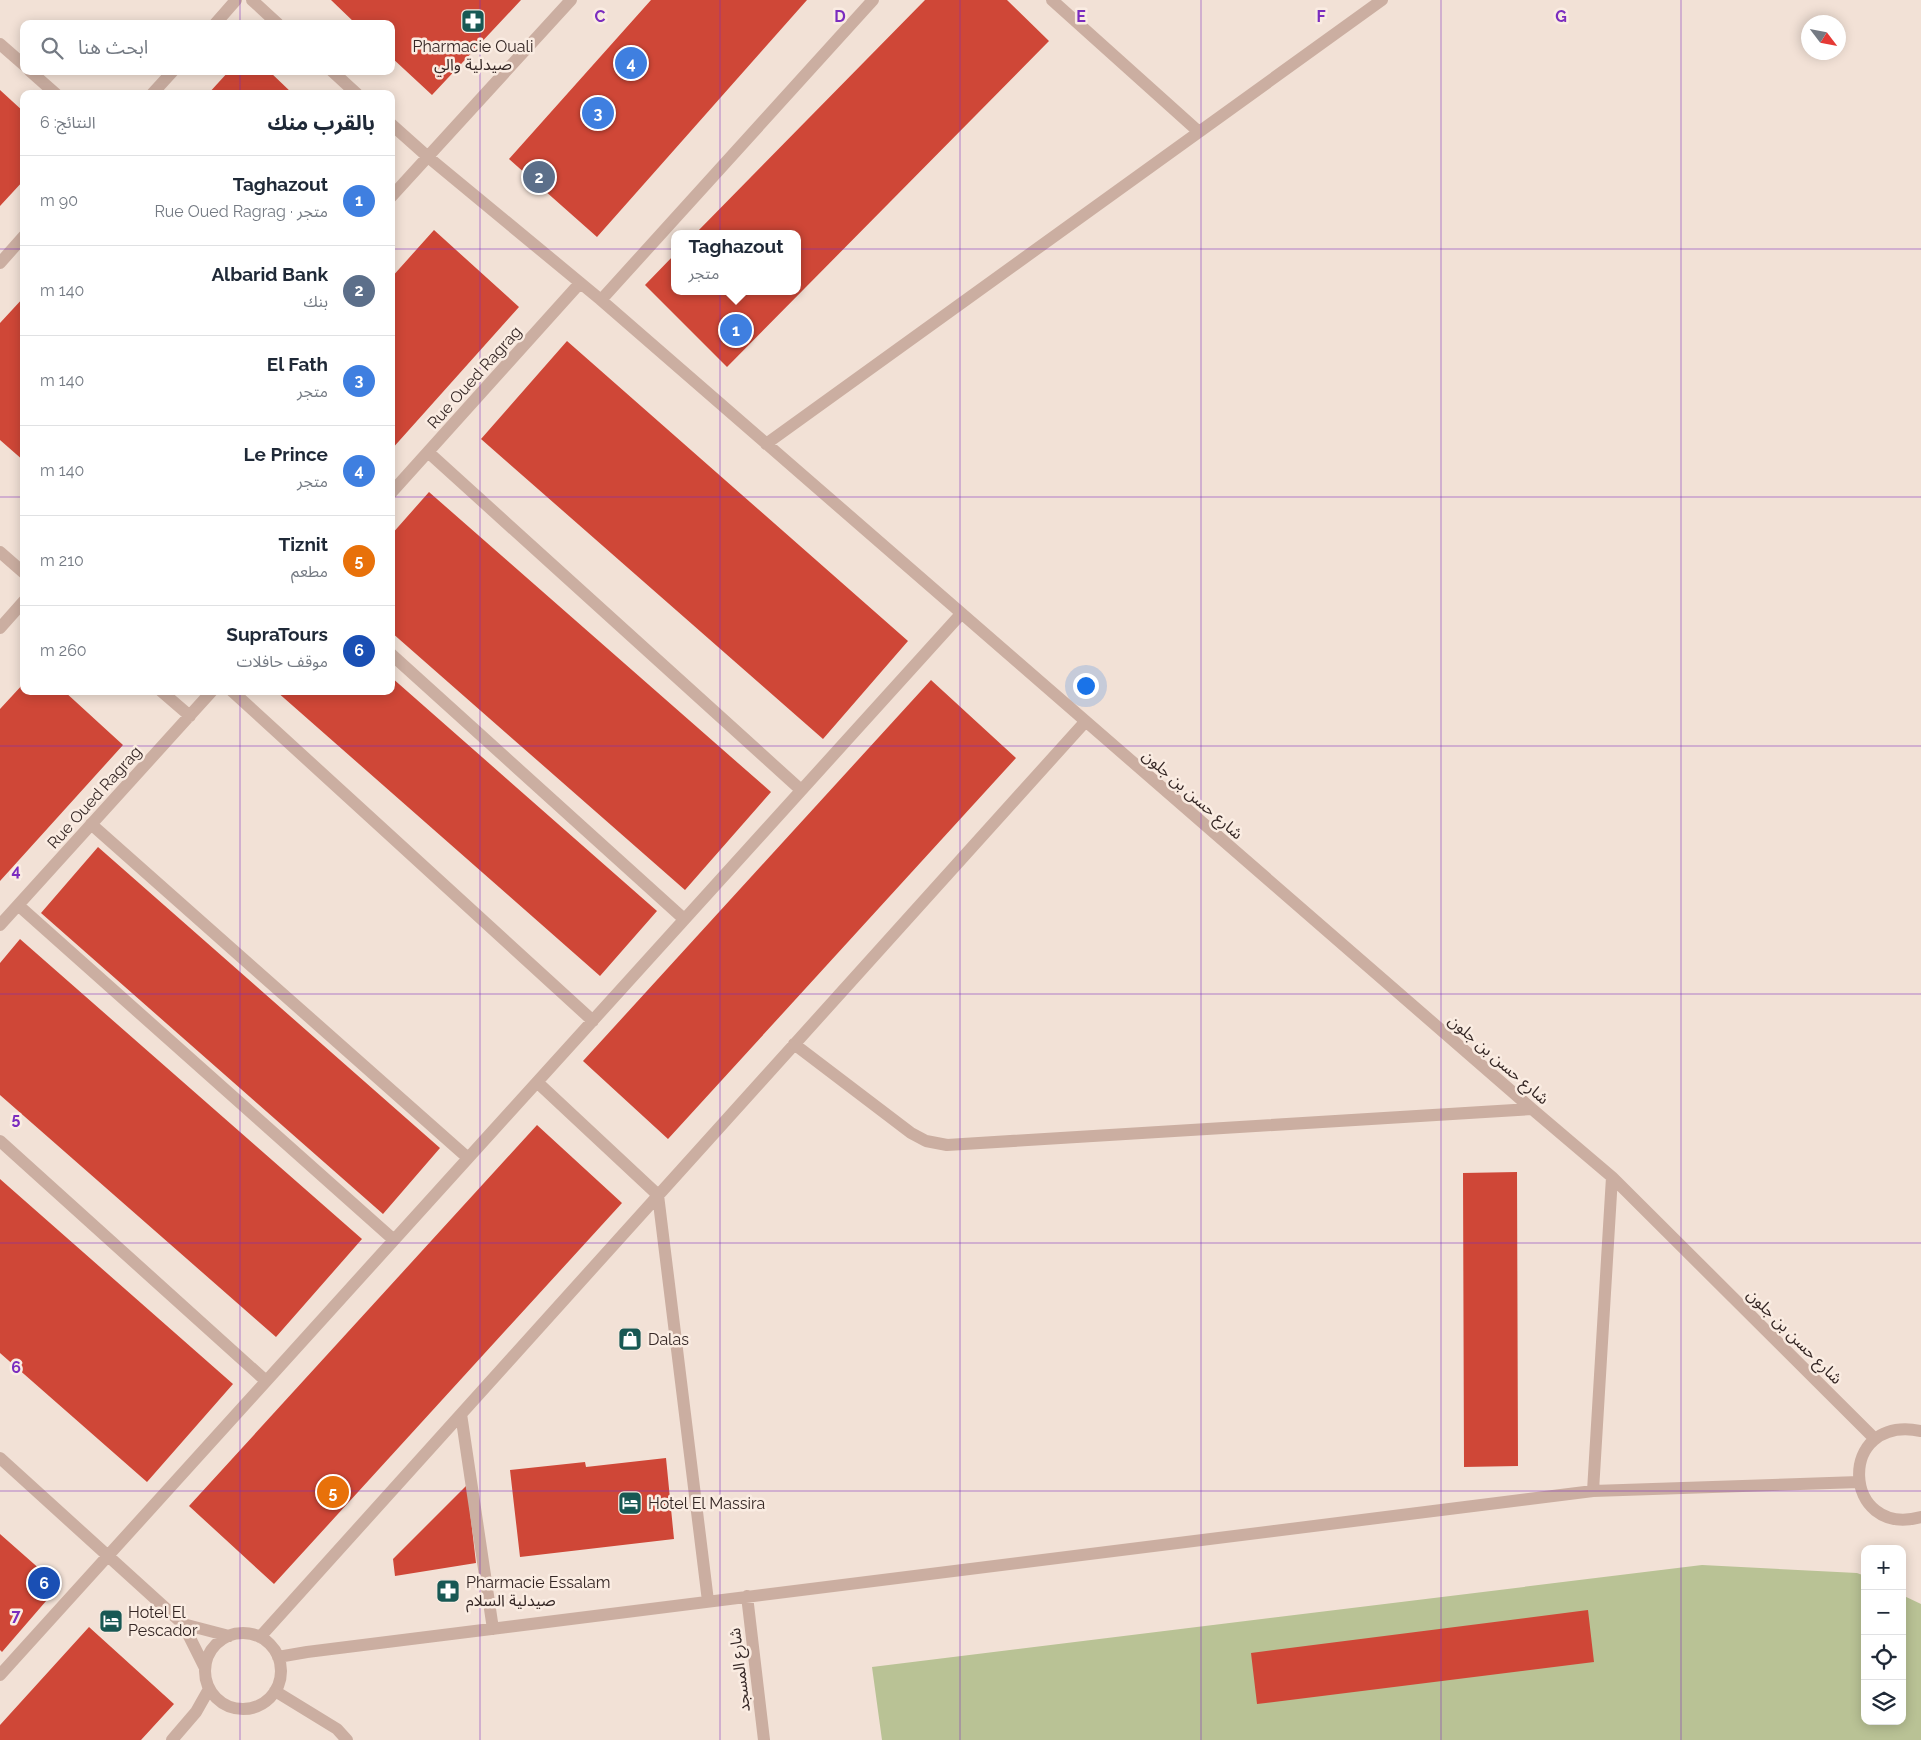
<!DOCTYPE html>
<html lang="ar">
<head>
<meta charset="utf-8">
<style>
  body { margin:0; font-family:Raleway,"Noto Sans Arabic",sans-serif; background:#f6f6f7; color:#1f2937; direction:rtl }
  .controls { position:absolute; right:15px; bottom:15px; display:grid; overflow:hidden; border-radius:10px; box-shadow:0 2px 12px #0003 }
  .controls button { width:45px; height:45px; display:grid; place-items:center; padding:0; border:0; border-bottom:1px solid #e0e1e3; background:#fff; color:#1f2937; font:25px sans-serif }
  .compass { position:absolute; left:1801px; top:15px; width:45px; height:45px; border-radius:50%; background:#fff; box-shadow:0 2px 12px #0003; rotate:122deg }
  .you { position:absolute; left:1085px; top:685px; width:18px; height:18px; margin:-12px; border:4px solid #fff; border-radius:50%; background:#1a73e8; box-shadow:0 0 0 8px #1a73e833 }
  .badge { display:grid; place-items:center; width:32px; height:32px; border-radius:50%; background:#185854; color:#fff; font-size:16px; font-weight:700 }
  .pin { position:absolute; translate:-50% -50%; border:2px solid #fff; box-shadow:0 1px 5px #0006 }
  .popup { position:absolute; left:671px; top:230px; width:130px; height:65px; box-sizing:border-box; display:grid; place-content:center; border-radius:10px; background:#fff; filter:drop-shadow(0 1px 4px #0005); font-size:16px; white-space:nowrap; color:#747a83 }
  .popup b { font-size:19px; color:#1f2937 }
  .popup::after { content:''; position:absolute; left:50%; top:100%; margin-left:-10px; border:10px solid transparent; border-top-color:#fff }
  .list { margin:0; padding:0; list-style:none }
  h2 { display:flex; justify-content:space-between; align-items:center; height:65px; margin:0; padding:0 20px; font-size:21px }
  h2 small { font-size:16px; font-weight:400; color:#747a83 }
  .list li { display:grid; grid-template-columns:32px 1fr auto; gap:15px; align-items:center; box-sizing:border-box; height:90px; padding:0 20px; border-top:1px solid #e0e1e3 }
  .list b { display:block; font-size:19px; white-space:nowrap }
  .list p { margin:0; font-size:16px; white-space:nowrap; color:#747a83 }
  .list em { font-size:16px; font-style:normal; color:#747a83 }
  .icon { flex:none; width:28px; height:28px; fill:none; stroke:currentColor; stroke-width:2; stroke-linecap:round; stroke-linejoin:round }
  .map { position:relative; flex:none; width:1921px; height:1740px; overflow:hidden; direction:ltr }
  .search { position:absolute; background:#fff; box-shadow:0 2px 12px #0003; left:20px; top:20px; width:375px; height:55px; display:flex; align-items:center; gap:12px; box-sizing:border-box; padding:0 18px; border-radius:10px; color:#747a83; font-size:19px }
  .panel { position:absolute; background:#fff; box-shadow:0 2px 12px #0003; left:20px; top:90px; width:375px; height:605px; border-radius:10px; direction:rtl }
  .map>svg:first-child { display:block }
</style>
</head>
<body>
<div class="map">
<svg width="1921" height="1740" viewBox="0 0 1921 1740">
  <rect width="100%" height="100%" fill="#f2e1d6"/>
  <path fill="#b9c295" d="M1702 1565 1857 1573 1865 1576V1721H1902V1595L1921 1604V1740H882L872 1667Z"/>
  <path fill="#cf4737" d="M331 0H521L432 95 391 57V24H356Z
    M651 0H807L597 237 509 159Z
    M925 0H1007L1049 41 727 367 645 285 675 254V291H797V234H695Z
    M229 71H269L293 94H208Z
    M0 90 24 112V180L0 206Z
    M434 230 519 307 391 450V278Z
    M24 297V461L0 440V323Z
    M567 341 908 641 823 739 481 439Z
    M429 492 771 792 685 890 391 632V535Z
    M391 677 657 911 600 976 276 691H391Z
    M931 680 1016 758 668 1139 583 1061Z
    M24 683V691H64L123 745 0 881V709Z
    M98 847 440 1148 383 1214 41 913Z
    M20 939 362 1239 276 1337 0 1095V963Z
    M537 1125 622 1203 274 1584 189 1506Z
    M1517 1172 1518 1466 1464 1467 1463 1173Z
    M0 1179 233 1384 147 1482 0 1353Z
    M666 1458 674 1539 520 1557 510 1470 585 1462 586 1467Z
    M467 1485 476 1563 395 1576 393 1559Z
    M0 1534 59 1586 2 1652 0 1650Z
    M1588 1610 1594 1662 1257 1704 1251 1653Z
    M89 1627 174 1704 141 1740H0V1725Z"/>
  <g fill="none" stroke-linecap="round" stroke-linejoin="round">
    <path stroke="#cbaea1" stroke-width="12" d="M252 0 278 24
      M1052 0 1199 132
      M215 24 236 0
      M0 44 24 65
      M30 71 56 94
      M332 71 357 94
      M152 94 173 71
      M391 124 428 157 601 300 1532 1109 1612 1177 1875 1439
      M391 197 571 0
      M0 263 24 236
      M601 300 873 0
      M766 444 1382 0
      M428 452 801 790
      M391 493 580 283
      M0 552 24 573
      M0 628 24 601
      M391 654 684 919
      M161 691 190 716
      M232 691 593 1021
      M91 824 468 1158
      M18 905 394 1240
      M0 925 212 691
      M794 1044 911 1133 926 1141 947 1145 1532 1109
      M537 1082 658 1195 708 1601
      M0 1141 266 1381
      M461 1414 493 1629
      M1921 1431C1835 1414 1842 1539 1921 1517
      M0 1458 183 1624 205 1668
      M1593 1491 1612 1177
      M747 1596 764 1740
      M183 1624 229 1636
      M205 1671a38 38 0 1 1 76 0a38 38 0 1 1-76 0Z
      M260 1637 1085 722
      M278 1657 307 1652 1593 1491 1859 1482
      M0 1675 961 614
      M275 1691 337 1729 347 1740
      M172 1740 196 1712 209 1689"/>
  </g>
  <path fill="none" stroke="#7b2cbf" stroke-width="1" stroke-opacity="0.55" d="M240 0V24M480 0V1740M720 0V1740M960 0V1740M1201 0V1740M1441 0V1740M1681 0V1740M240 71V94M0 249H24M391 249H1921M0 497H24M391 497H1921M240 691V1740M0 746H1921M0 994H1921M0 1243H1921M0 1491H1921"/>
  <defs>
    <g id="pharmacy-square" transform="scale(1.25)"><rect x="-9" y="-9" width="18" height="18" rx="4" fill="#185854" stroke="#faece2"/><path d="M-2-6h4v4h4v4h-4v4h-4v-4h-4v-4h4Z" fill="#fff"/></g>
    <g id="shop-square" transform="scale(1.25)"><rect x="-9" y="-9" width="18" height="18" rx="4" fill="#185854" stroke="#faece2"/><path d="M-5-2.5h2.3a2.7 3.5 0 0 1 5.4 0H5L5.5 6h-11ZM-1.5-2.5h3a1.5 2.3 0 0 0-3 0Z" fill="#fff"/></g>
    <g id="hotel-square" transform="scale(1.25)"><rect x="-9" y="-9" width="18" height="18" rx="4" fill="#185854" stroke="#faece2"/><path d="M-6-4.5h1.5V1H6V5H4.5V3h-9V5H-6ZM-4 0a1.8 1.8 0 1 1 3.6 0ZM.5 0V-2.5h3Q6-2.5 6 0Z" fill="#fff"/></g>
  </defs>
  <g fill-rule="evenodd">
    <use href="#pharmacy-square" x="473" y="21"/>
    <use href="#shop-square" x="630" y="1339"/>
    <use href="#hotel-square" x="630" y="1503"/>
    <use href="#pharmacy-square" x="448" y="1591"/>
    <use href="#hotel-square" x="111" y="1621"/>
  </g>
  <g text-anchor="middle" stroke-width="5" stroke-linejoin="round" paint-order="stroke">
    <g font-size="16" fill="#352725" stroke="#faece2" text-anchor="start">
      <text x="473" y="52" text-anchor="middle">Pharmacie Ouali<tspan x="473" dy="18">صيدلية والي</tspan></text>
      <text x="648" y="1345">Dalas</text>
      <text x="648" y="1509">Hotel El Massira</text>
      <text x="466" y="1588">Pharmacie Essalam<tspan x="466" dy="18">صيدلية السلام</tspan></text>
      <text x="128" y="1618">Hotel El<tspan x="128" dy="18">Pescador</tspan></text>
    </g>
    <g font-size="16" fill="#352725" stroke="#faece2">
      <text transform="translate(474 377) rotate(-48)" y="6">Rue Oued Ragrag</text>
      <text transform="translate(1193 794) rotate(41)" y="6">شارع حسن بن جلون</text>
      <text transform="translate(94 797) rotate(-48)" y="6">Rue Oued Ragrag</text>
      <text transform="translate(1499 1059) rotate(41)" y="6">شارع حسن بن جلون</text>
      <text transform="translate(1795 1336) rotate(45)" y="6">شارع حسن بن جلون</text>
      <text transform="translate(739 1670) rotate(-97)" y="6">شارع المسجد</text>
    </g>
  </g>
  <g font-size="16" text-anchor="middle" font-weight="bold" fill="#7b2cbf" stroke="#faece2" stroke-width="5" stroke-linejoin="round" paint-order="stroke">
    <text x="600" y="22">C</text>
    <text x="840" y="22">D</text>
    <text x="1081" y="22">E</text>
    <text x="1321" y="22">F</text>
    <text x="1561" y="22">G</text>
    <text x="16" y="876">4</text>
    <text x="16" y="1124">5</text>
    <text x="16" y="1373">6</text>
    <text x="16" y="1621">7</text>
  </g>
</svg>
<div class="controls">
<button>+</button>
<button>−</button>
<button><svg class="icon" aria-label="locate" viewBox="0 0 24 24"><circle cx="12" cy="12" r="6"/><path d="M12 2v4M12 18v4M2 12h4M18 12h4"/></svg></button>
<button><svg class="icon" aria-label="layers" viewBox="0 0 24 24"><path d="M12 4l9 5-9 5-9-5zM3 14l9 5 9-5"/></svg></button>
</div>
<svg class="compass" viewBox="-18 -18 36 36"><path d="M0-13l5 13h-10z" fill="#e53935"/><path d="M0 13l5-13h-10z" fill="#747a83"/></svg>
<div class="you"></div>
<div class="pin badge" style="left:736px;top:330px;background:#3f7fe0">1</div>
<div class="popup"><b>Taghazout</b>متجر</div>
<div class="pin badge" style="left:539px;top:177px;background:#5c6f8a">2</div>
<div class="pin badge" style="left:598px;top:113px;background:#3f7fe0">3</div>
<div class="pin badge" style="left:631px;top:63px;background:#3f7fe0">4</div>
<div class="pin badge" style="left:333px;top:1492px;background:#e8710a">5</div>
<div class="pin badge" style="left:44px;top:1583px;background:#1a4fb4">6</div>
<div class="search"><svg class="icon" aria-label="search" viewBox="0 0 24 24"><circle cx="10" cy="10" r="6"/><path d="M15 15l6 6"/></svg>ابحث هنا</div>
<section class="panel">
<h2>بالقرب منك<small>النتائج: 6</small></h2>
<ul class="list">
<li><span class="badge" style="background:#3f7fe0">1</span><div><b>Taghazout</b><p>متجر · Rue Oued Ragrag</p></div><em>90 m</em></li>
<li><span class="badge" style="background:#5c6f8a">2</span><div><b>Albarid Bank</b><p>بنك</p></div><em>140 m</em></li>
<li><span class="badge" style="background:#3f7fe0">3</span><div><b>El Fath</b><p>متجر</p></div><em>140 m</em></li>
<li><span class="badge" style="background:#3f7fe0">4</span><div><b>Le Prince</b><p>متجر</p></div><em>140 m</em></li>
<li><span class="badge" style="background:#e8710a">5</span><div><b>Tiznit</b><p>مطعم</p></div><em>210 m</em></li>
<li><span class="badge" style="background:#1a4fb4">6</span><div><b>SupraTours</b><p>موقف حافلات</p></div><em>260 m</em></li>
</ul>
</section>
</div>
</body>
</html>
